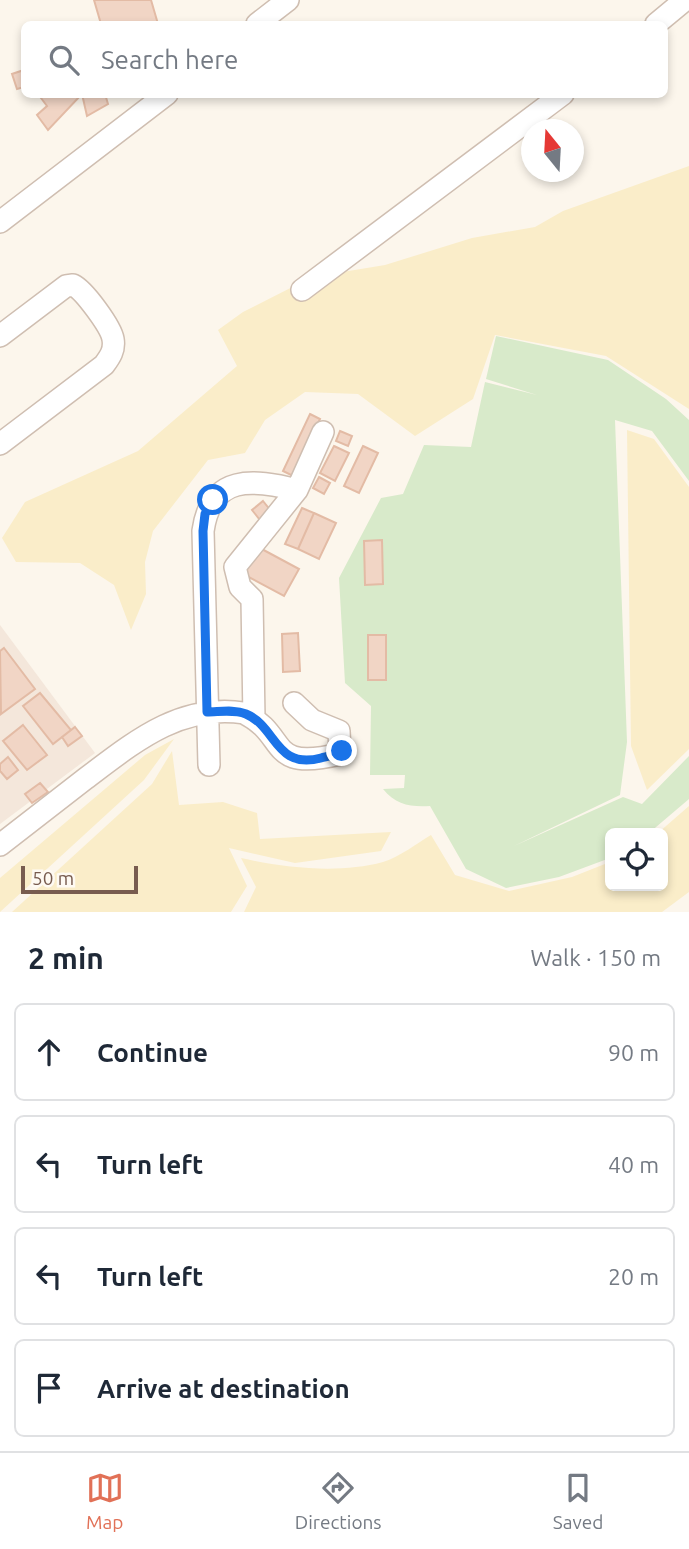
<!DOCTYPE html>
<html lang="en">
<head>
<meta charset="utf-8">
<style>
  body { margin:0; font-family:Ubuntu,sans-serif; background:#f2f2f3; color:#1f2937 }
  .controls { position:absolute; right:21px; bottom:21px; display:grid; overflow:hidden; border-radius:10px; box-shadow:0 4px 10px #0003 }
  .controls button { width:63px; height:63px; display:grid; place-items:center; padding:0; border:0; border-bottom:2px solid #e0e1e3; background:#fff; color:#1f2937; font:35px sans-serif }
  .compass { position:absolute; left:521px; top:119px; width:63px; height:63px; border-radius:50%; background:#fff; box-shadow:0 4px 10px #0003; rotate:342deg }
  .scale { position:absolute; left:21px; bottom:18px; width:117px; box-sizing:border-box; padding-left:7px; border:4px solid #785c4f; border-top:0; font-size:19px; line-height:24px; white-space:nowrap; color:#785c4f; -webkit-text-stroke:5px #fefaf3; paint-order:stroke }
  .stop { position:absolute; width:21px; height:21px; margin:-16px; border:5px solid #1a73e8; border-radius:50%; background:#fff }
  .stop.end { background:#1a73e8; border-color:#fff; box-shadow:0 2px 7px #0008 }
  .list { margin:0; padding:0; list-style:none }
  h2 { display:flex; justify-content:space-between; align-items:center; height:91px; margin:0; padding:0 28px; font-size:30px }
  h2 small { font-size:23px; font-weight:400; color:#747a83 }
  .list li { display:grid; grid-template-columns:46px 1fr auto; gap:21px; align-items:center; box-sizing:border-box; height:98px; margin:0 14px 14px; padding:0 14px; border:2px solid #e0e1e3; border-radius:10px }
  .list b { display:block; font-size:26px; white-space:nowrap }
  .list em { font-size:23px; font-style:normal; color:#747a83 }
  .icon { flex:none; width:38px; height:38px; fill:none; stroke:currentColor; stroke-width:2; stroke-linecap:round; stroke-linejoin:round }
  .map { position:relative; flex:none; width:689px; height:912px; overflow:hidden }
  .search { position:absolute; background:#fff; box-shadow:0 4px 10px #0003; left:21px; right:21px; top:21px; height:77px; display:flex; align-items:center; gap:18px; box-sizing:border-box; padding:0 24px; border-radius:10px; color:#747a83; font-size:26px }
  .sheet { height:539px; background:#fff }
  nav { display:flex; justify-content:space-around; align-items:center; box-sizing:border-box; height:98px; border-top:2px solid #e0e1e3; background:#fff; font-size:19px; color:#747a83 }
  nav a { display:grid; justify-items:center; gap:4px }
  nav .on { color:#e17157 }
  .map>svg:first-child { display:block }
</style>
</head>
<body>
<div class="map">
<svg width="689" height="912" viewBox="0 0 689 912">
  <rect width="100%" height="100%" fill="#fcf6ec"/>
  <path fill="#f4e7db" d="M0 625 95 753 0 824Z"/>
  <path fill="#d8eaca" d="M496 336 608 360 666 399 689 420V481L652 431 615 420 627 742 620 795 514 846 623 797 642 804 689 756V799L649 833H610V858L559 877 506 888 466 869 430 806C410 807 396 805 383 789L404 788 405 775H370L371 706 345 683 339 578 381 498 403 494 424 445 471 447 485 382 537 395 486 379Z"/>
  <path fill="#faedc9" d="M689 166V409L606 356 495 335 473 399 415 436 358 394 305 392 265 420 245 453 208 460 153 531 145 562 146 594 131 630 114 585 80 563 16 562 2 538 25 502 138 451 237 366 218 330 243 312 312 277 385 265 472 238 535 227 563 211Z
    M627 430 654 439 689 487V749L647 790 631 746Z
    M174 739 144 780 0 912V878L145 755Z
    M172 751 179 805 223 802 257 813 260 839 391 832 381 851 295 863 229 848 247 886 231 912H12L152 784Z
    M689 806V892L662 912H244L256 887 241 858C285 868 339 874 383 862 400 857 417 843 431 835L455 875 509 891 572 877 610 862V886H663V833H658Z"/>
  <path fill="#f1d5c5" stroke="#e3bba5" stroke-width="2" d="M94 0H151L158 24H101Z
    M24 70V87L17 89 12 74Z
    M38 94H82L48 130 37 115 47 106Z
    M82 94H105L108 104 87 116Z
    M310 414 320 419 293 476 283 471Z
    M340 431 352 436 348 446 336 441Z
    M334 446 349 453 335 481 320 473Z
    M363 446 378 453 359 493 344 486Z
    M319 477 330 483 324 494 313 488Z
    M263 501 271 511 260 520 252 510Z
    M302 508 314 513 298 549 285 544Z
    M314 513 336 523 319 559 298 549Z
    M382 540 383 584 365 585 364 541Z
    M258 547 299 569 284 596 243 574Z
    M298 633 300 671 283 672 282 634Z
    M368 635H386V680H368Z
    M4 648 35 689 1 714 0 651Z
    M40 693 71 730 53 744 23 706Z
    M23 725 47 755 27 770 3 741Z
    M75 727 82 736 68 746 62 737Z
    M8 757 18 770 7 779 0 771V764Z
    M40 783 48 792 32 803 25 794Z"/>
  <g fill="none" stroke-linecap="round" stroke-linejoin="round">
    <g stroke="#cfbeb1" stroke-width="24">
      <path id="minor" d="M257 24 288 0
        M656 24 685 0
        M0 222 167 94
        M302 290 563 94
        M0 336 66 286 73 285C84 290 111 327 113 339 115 350 110 357 104 365L0 444
        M254 719 252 599 240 587 235 567 297 490 323 432
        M209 765 203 531C211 474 253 479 297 490
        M0 845C28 823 57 801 85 779 133 743 180 703 244 713 290 736 265 772 340 754L339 731 312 720 294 703"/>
    </g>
    <use href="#minor" stroke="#fff" stroke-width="21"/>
  </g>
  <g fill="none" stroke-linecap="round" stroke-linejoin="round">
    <path stroke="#1a73e8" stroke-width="9" d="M213 500 205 514 203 531 207 712C219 712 234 709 246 714 277 727 275 770 321 758 329 756 336 755 342 751"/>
  </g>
</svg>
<div class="controls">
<button><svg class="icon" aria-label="locate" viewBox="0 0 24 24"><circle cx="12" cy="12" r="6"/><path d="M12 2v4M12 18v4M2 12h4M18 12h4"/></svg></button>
</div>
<svg class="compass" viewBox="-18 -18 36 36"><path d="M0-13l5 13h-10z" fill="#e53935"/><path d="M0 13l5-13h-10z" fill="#747a83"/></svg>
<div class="scale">50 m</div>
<div class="stop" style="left:213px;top:500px"></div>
<div class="stop end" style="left:342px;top:751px"></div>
<div class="search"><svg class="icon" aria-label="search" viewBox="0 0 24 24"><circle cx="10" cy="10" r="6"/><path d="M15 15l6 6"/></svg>Search here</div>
</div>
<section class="sheet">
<h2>2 min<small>Walk · 150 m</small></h2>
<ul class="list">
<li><svg class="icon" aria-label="ahead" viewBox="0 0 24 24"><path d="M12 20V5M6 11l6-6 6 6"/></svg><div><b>Continue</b></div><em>90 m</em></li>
<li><svg class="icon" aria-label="left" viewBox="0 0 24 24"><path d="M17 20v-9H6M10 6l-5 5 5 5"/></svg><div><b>Turn left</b></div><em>40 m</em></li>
<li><svg class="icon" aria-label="left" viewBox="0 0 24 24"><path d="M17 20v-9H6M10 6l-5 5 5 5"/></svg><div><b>Turn left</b></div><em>20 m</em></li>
<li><svg class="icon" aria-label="arrive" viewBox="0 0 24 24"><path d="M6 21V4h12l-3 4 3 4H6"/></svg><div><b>Arrive at destination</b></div></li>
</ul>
</section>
<nav>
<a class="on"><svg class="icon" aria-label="map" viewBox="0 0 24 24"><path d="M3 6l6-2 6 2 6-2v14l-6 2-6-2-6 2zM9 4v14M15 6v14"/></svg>Map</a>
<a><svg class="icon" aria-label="directions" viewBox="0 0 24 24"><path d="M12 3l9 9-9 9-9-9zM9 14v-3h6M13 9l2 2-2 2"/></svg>Directions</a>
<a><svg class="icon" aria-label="saved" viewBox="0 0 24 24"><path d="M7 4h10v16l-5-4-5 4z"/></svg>Saved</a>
</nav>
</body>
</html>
